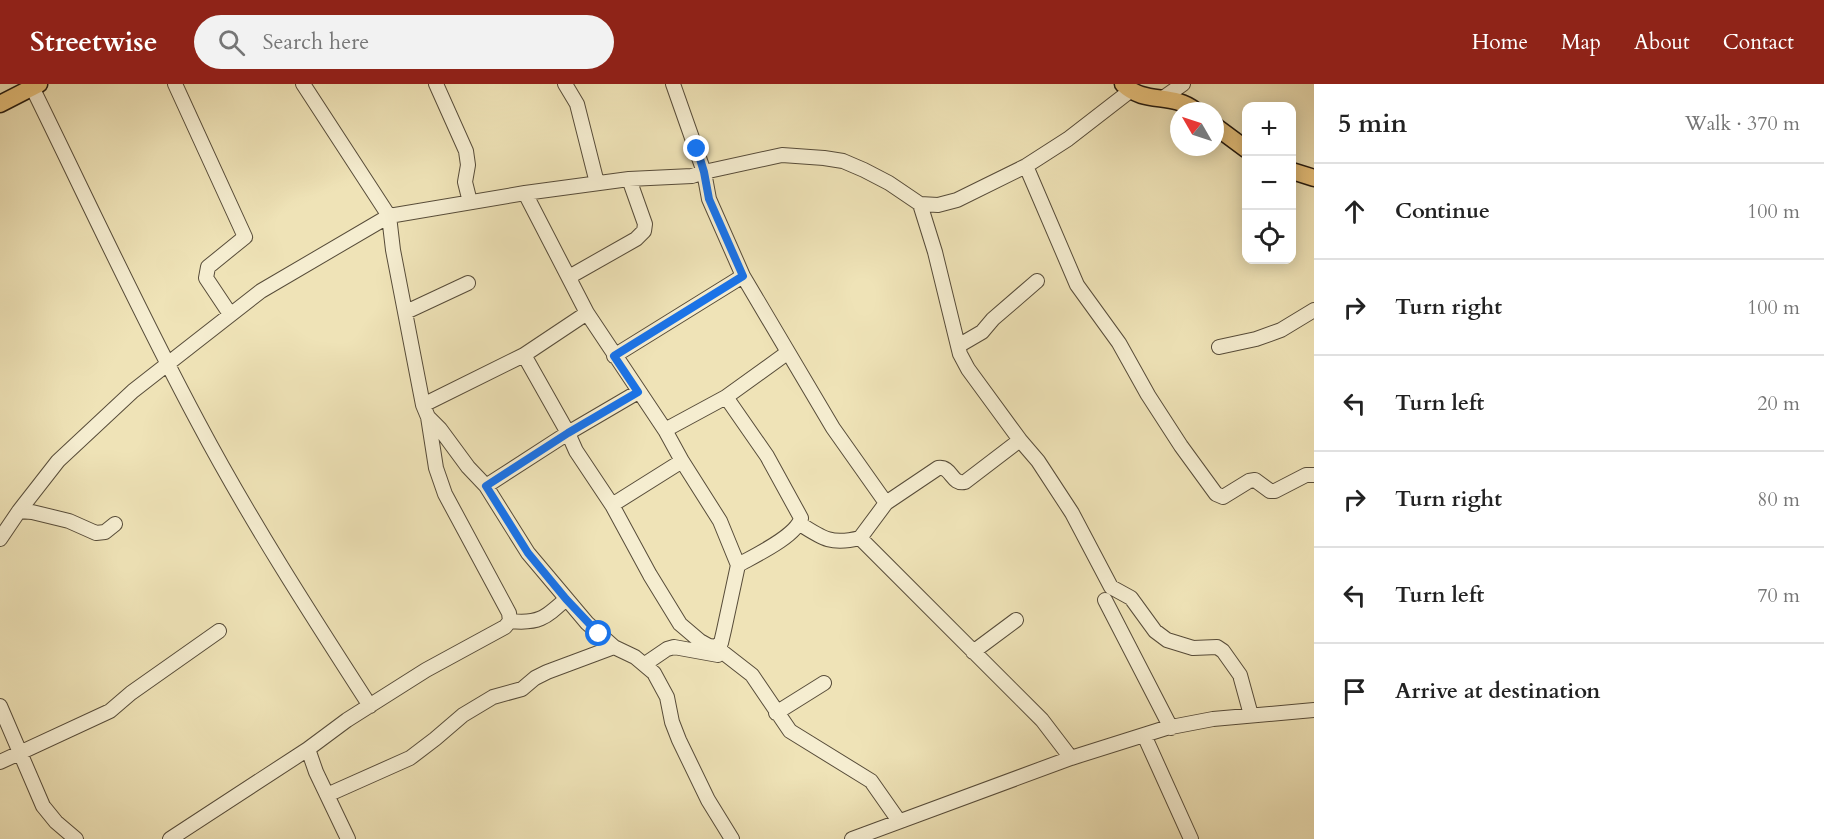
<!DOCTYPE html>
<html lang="en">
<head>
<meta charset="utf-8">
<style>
  body { margin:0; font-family:Cardo,serif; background:#f2f2f2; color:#222 }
  .controls { position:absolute; right:18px; top:18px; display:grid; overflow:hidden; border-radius:12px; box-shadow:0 3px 15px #0003 }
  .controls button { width:54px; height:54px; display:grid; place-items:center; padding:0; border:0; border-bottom:2px solid #e0e0e0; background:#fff; color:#222; font:30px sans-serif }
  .compass { position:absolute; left:1170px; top:18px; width:54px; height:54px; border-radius:50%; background:#fff; box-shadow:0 3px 15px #0003; rotate:309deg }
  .stop { position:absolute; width:18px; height:18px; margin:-14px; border:4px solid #1a73e8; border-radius:50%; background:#fff }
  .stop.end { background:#1a73e8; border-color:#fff; box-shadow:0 2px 6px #0008 }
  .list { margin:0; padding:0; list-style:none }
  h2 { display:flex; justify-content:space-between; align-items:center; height:78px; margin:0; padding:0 24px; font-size:26px }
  h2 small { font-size:20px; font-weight:400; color:#767676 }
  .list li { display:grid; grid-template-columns:39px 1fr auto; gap:18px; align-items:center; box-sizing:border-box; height:96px; padding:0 24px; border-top:2px solid #e0e0e0 }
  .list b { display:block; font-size:22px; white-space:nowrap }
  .list em { font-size:20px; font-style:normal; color:#767676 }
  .icon { flex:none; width:33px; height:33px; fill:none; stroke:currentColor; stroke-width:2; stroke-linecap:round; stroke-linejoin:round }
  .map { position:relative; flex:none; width:1314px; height:755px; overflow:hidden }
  header { display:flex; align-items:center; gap:36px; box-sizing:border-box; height:84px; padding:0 30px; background:#8f2418; color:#fff }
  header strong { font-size:28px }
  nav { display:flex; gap:33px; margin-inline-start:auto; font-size:21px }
  .search { width:420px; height:54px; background:#f2f2f2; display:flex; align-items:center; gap:15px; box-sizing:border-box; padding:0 21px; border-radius:33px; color:#767676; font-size:22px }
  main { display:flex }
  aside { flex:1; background:#fff }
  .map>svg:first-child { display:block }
</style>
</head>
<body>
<header>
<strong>Streetwise</strong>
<div class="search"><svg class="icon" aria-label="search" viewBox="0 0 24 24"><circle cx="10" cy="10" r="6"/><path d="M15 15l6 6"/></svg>Search here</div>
<nav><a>Home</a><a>Map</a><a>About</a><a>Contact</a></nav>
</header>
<main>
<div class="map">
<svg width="1314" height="755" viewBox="0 0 1314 755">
  <rect width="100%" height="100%" fill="#efe3b7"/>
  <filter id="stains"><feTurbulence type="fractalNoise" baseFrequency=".00333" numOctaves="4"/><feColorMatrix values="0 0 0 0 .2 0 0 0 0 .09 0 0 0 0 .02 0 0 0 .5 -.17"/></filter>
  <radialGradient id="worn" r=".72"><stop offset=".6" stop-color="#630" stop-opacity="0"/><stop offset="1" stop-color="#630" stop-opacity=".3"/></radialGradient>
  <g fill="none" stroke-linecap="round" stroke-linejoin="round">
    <g stroke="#574c39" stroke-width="16">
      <path id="minor" d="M175 0 245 153 208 183 206 194 230 230
        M303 0 389 132 393 166 423 321 428 333 436 384 445 410 509 529 510 537 505 543 426 586 347 636 308 665 316 688 348 755
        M436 0 466 67 468 81 465 98 470 118
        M565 0 577 20 597 99
        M673 0 704 88 709 115 743 192 833 344 886 419 860 454 1042 636 1071 674
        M32 3C87 115 139 228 198 338 250 436 310 529 370 622
        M1163 14 1183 0
        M1026 82 1077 201 1119 259 1148 311 1181 362 1216 410 1223 413 1249 397 1255 396 1270 407H1275L1306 391H1314
        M525 109 587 229 665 346 682 377 720 437 738 481 724 546 721 559 716 563 709 562 700 557 680 540 650 491 612 421 576 367 568 349 524 271 587 229
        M920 120 935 168 960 270 968 285 1020 356 1038 377 1072 429 1111 503 1131 514 1155 547 1167 556 1193 564 1217 563 1223 567 1240 591 1251 631
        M569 193 636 155 644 147 645 140 629 95
        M406 228 468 199
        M958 262 982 248 993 235 1037 197
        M1219 263 1256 255 1281 246 1314 226
        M614 272 743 192
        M726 313 767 372 801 434C797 452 754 472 738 481
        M423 321 524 271
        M428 333 440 345 468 383 486 402 568 349 638 308
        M665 346 726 313 787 269
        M486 402 528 469 587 539 614 563 635 573 654 589 667 613 672 638 679 656 708 716 732 755
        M886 419 938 384C952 382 951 401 965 398L1020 356
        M612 421 682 377
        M19 427 32 428 69 437 96 449 105 448 115 440
        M800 440C823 455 832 461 860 454
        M0 455 19 427 58 377 133 307 261 207 389 132 525 109 629 95 692 92 704 88 782 71 824 74 843 77 864 86 889 99 920 120 938 121 957 116 1026 82 1068 55 1130 7
        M1105 516 1171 644
        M510 537C539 540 545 534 566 515
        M716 563 752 591 790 647 871 697 899 737
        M973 568 1016 536
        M645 580 667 565 674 563 718 571
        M0 622 43 722 56 738 76 755
        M776 629 824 599
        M1144 651 1191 755
        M0 678 110 627 131 609 219 547
        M327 711 410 674 435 655 463 631 493 613 522 605 535 594 547 588 614 563
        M170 755 308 665
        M852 755 1071 674 1166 644 1213 635 1314 626"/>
    </g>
    <g stroke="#241a0f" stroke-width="19">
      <path id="major" d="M1123 0C1146 22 1171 7 1196 27
        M0 20 39 0
        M1215 42 1246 65
        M1292 87 1314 94"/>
    </g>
    <use href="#minor" stroke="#f5edd0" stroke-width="14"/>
    <use href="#major" stroke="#e8c27c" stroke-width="16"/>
  </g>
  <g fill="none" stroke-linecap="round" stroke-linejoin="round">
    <path stroke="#1a73e8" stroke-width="8" d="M599 550 566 515 528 469 486 402 568 349 638 308 614 272 743 192 709 115 704 88 697 65"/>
  </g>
  <rect width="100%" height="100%" filter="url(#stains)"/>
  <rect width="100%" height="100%" fill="url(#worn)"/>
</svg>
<div class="controls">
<button>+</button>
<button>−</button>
<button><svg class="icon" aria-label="locate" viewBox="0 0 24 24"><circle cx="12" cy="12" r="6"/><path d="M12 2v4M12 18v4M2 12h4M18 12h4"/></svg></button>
</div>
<svg class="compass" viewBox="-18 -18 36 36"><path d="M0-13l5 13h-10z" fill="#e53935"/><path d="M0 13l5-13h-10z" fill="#767676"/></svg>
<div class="stop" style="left:599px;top:550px"></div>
<div class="stop end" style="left:697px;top:65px"></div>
</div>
<aside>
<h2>5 min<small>Walk · 370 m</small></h2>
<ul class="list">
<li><svg class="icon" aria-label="ahead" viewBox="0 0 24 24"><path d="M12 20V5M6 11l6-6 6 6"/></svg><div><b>Continue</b></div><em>100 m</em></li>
<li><svg class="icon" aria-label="right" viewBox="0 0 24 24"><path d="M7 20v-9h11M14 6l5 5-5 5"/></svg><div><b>Turn right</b></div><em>100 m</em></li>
<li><svg class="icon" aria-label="left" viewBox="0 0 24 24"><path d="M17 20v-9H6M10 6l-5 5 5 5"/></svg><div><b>Turn left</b></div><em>20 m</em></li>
<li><svg class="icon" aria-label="right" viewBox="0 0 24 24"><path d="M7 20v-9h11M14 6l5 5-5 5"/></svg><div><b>Turn right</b></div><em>80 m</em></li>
<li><svg class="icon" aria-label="left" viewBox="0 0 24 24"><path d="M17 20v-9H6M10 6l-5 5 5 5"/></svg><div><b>Turn left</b></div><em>70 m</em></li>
<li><svg class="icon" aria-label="arrive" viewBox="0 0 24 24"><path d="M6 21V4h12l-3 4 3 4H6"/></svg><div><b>Arrive at destination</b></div></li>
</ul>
</aside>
</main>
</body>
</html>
